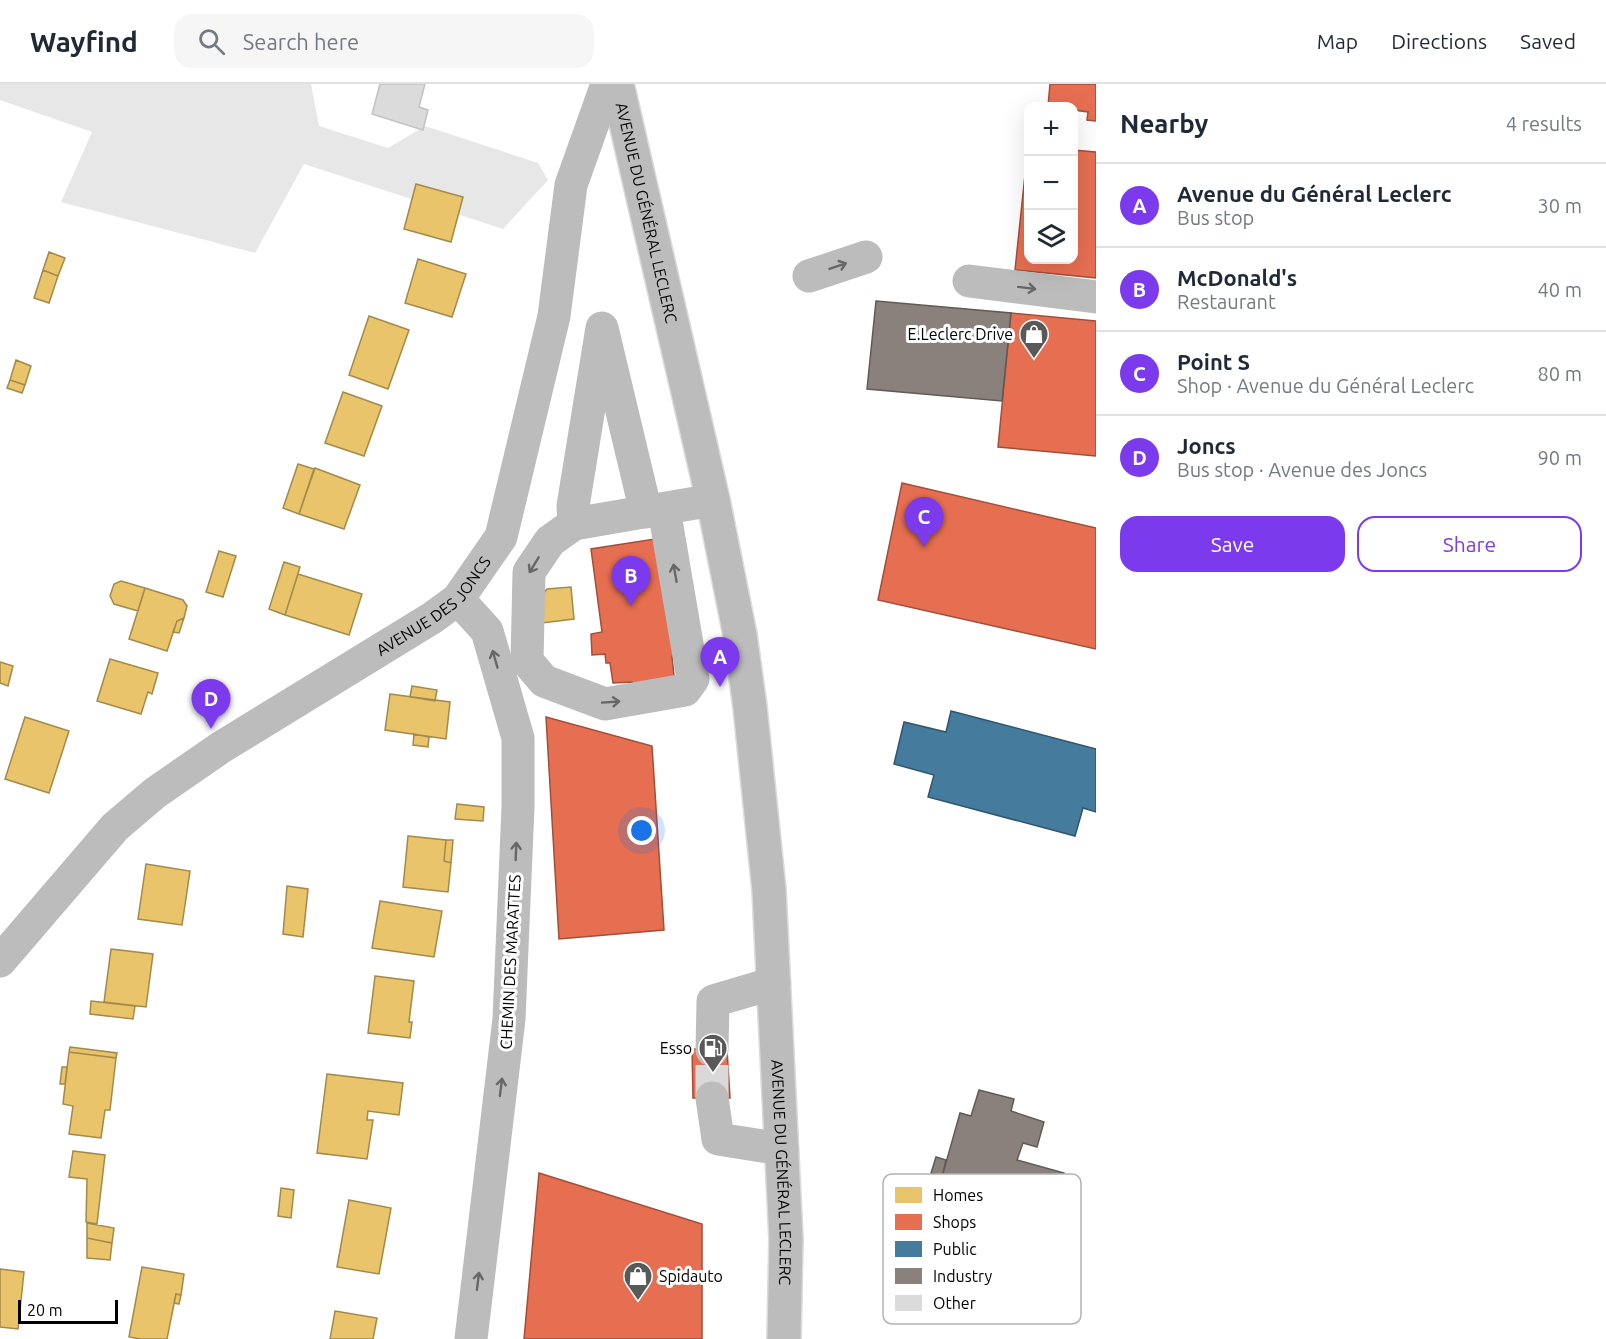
<!DOCTYPE html>
<html lang="en">
<head>
<meta charset="utf-8">
<style>
  body { margin:0; font-family:Ubuntu,sans-serif; background:#f6f6f7; color:#1f2937 }
  .controls { position:absolute; right:18px; top:18px; display:grid; overflow:hidden; border-radius:12px; box-shadow:0 6px 24px #0002 }
  .controls button { width:54px; height:54px; display:grid; place-items:center; padding:0; border:0; border-bottom:2px solid #e0e1e3; background:#fff; color:#1f2937; font:30px sans-serif }
  .scale { position:absolute; left:18px; bottom:15px; width:100px; box-sizing:border-box; padding-left:6px; border:3px solid #000; border-top:0; font-size:16px; line-height:21px; white-space:nowrap; color:#000; -webkit-text-stroke:4px #fff; paint-order:stroke }
  .you { position:absolute; left:642px; top:747px; width:21px; height:21px; margin:-15px; border:4px solid #fff; border-radius:50%; background:#1a73e8; box-shadow:0 0 0 9px #1a73e833 }
  .badge { display:grid; place-items:center; width:39px; height:39px; border-radius:50%; background:#7c3aed; color:#fff; font-size:20px; font-weight:700 }
  .pin { position:absolute; translate:-50% -50px; filter:drop-shadow(0 2px 3px #0008) }
  .pin::after { content:''; position:absolute; top:32px; width:21px; height:18px; background:inherit; clip-path:polygon(0 0,100% 0,50% 100%) }
  .list { margin:0; padding:0; list-style:none }
  h2 { display:flex; justify-content:space-between; align-items:center; height:78px; margin:0; padding:0 24px; font-size:26px }
  h2 small { font-size:20px; font-weight:400; color:#747a83 }
  .list li { display:grid; grid-template-columns:39px 1fr auto; gap:18px; align-items:center; box-sizing:border-box; height:84px; padding:0 24px; border-top:2px solid #e0e1e3 }
  .list b { display:block; font-size:22px; white-space:nowrap }
  .list p { margin:0; font-size:20px; white-space:nowrap; color:#747a83 }
  .list em { font-size:20px; font-style:normal; color:#747a83 }
  .actions { display:flex; gap:12px; padding:18px 24px }
  .actions a { flex:1; padding:14px 0; border:2px solid #7c3aed; border-radius:18px; text-align:center; font-size:21px; color:#7c3aed }
  .actions .main { background:#7c3aed; color:#fff }
  .icon { flex:none; width:33px; height:33px; fill:none; stroke:currentColor; stroke-width:2; stroke-linecap:round; stroke-linejoin:round }
  .map { position:relative; flex:none; width:1096px; height:1255px; overflow:hidden }
  header { display:flex; align-items:center; gap:36px; box-sizing:border-box; height:84px; padding:0 30px; background:#fff; border-bottom:2px solid #e0e1e3 }
  header strong { font-size:28px }
  nav { display:flex; gap:33px; margin-inline-start:auto; font-size:21px }
  .search { width:420px; height:54px; background:#f6f6f7; display:flex; align-items:center; gap:15px; box-sizing:border-box; padding:0 21px; border-radius:18px; color:#747a83; font-size:22px }
  main { display:flex }
  aside { flex:1; background:#fff }
  .map>svg:first-child { display:block }
</style>
</head>
<body>
<header>
<strong>Wayfind</strong>
<div class="search"><svg class="icon" aria-label="search" viewBox="0 0 24 24"><circle cx="10" cy="10" r="6"/><path d="M15 15l6 6"/></svg>Search here</div>
<nav><a>Map</a><a>Directions</a><a>Saved</a></nav>
</header>
<main>
<div class="map">
<svg width="1096" height="1255" viewBox="0 0 1096 1255">
  <rect width="100%" height="100%" fill="#fff"/>
  <path fill="#e7e7e7" d="M0 0H311L319 42 388 64 425 42 538 79 548 96 503 145 304 80 255 169 61 118 92 48 0 16Z"/>
  <path fill="#e9c46a" stroke="#a3894a" stroke-width="1.5" d="M416 100 463 113 451 158 404 145Z
    M49 168 65 174 58 192 43 186Z
    M418 175 466 190 452 233 405 219Z
    M43 186 58 192 49 219 34 214Z
    M369 232 409 246 388 305 349 291Z
    M16 276 31 282 25 301 10 296Z
    M10 296 25 301 22 309 7 304Z
    M343 308 382 322 364 372 325 359Z
    M298 380 314 385 299 430 283 424Z
    M315 384 360 401 344 445 299 430Z
    M219 467 236 472 223 513 206 508Z
    M284 478 300 483 285 531 269 525Z
    M298 490 362 510 349 551 285 531Z
    M121 497 145 504 138 527 114 520 110 512 114 500Z
    M571 503 574 535 542 539 539 515 547 505Z
    M145 504 183 516 187 522 184 534 177 537 167 567 129 555Z
    M184 534 179 549 173 548 177 537Z
    M110 575 158 589 152 610 148 608 141 630 97 617Z
    M0 578 13 582 8 602 0 599Z
    M412 602 437 606 435 617 410 613Z
    M390 610 450 618 446 655 385 646Z
    M25 633 69 647 49 709 5 695Z
    M414 650 429 653 428 663 413 661Z
    M457 720 484 723 483 737 455 735Z
    M408 752 446 756 444 777 451 779 448 808 403 803Z
    M446 756H453L451 779 444 777Z
    M146 780 190 787 182 841 138 835Z
    M287 802 308 805 303 853 283 850Z
    M380 817 442 827 434 873 372 864Z
    M111 865 153 870 146 923 104 918Z
    M375 892 414 897 409 938H412L410 954 368 949Z
    M91 917 135 922 133 935 90 930Z
    M70 963 117 969 116 974 69 968Z
    M69 968 116 974 110 1026H105L101 1054 69 1050 73 1022 63 1020Z
    M62 983H67L65 1000H60Z
    M327 990 403 999 399 1031 368 1027 367 1036H373L367 1075 317 1069Z
    M73 1067 105 1071 97 1140 86 1138 87 1095 69 1093Z
    M281 1104 294 1106 291 1134 278 1132Z
    M349 1116 391 1124 379 1190 337 1183Z
    M87 1139 114 1144 112 1159 87 1154Z
    M87 1154 112 1159 110 1176 87 1174Z
    M142 1183 184 1190 181 1211 176 1210 167 1255H141L129 1253Z
    M0 1185 24 1188 18 1245 0 1243Z
    M176 1210 181 1211 179 1220 174 1219Z
    M335 1227 377 1234 373 1255H330Z"/>
  <path fill="#e76f51" stroke="#a24e39" stroke-width="1.5" d="M1050 0H1096V37L1087 36 1088 28 1074 26V22H1048Z
    M1028 62V176H1074V66L1096 68V194L1015 186Z
    M1011 229 1096 237V372L998 363Z
    M902 399 1096 444V565L878 516Z
    M661 454 676 571 672 572 674 592 633 605 632 598 613 599 610 579H606L605 570 592 571 591 550 602 548 591 465Z
    M546 633 652 662 664 846 559 855Z
    M692 965H727L730 1014H693Z
    M539 1089 702 1140V1255H524Z"/>
  <path fill="#457b9d" stroke="#30566e" stroke-width="1.5" d="M951 627 1096 665V728L1083 724 1075 752 928 713 934 691 894 680 904 638 946 648Z"/>
  <path fill="#8a817c" stroke="#615a57" stroke-width="1.5" d="M876 217 1011 229 1002 317 867 305Z
    M979 1006 1014 1015 1011 1027 1044 1038 1037 1063 1023 1059 1017 1076 1064 1089 1048 1141 1018 1133 989 1229 936 1213 970 1101 942 1093 960 1029 971 1032Z
    M936 1073 946 1076 942 1093 931 1089Z"/>
  <path fill="#dbdbdb" stroke="#c2c2c2" stroke-width="1.5" d="M380 0H425L419 23 428 26 423 46 372 30Z"/>
  <g fill="none" stroke-linecap="round" stroke-linejoin="round">
    <path stroke="#d9d9d9" stroke-width="33" stroke-dasharray="33 16" stroke-linecap="butt" d="M712 1014V966"/>
    <g stroke="#dbdbdb" stroke-width="36">
      <g id="major">
        <path id="s2" d="M617 0 713 416 740 551 750 623 769 806 786 1155 784 1255"/>
      </g>
    </g>
    <g stroke="#bcbcbc" stroke-width="33">
      <path d="M809 192 866 173"/>
      <path d="M969 197 1096 213"/>
      <path d="M664 425 693 595 685 606 605 620 544 597 527 577 529 488 550 457 574 440 713 416"/>
      <path d="M574 440 573 422 602 244 646 428"/>
      <path d="M458 515 487 547 518 654V723L509 935 471 1255"/>
      <path id="s1" d="M0 877 115 743 155 709 220 664 432 534 458 515 501 453 554 232 571 101 607 0"/>
      <path d="M712 966 713 917 774 899"/>
      <path d="M712 1014 718 1055 782 1065"/>
    </g>
    <use href="#major" stroke="#bcbcbc" stroke-width="33"/>
  </g>
  <defs><path id="oneway-shaft" d="M-6 0H5M1.5-3L5.5 0L1.5 3" fill="none" stroke-width="1.6" stroke-linecap="round" stroke-linejoin="round" transform="scale(1.5)"/></defs>
  <g stroke="#676767">
    <use href="#oneway-shaft" transform="translate(838 182) rotate(-19)"/>
    <use href="#oneway-shaft" transform="translate(1027 204) rotate(7)"/>
    <use href="#oneway-shaft" transform="translate(534 481) rotate(121)"/>
    <use href="#oneway-shaft" transform="translate(675 489) rotate(-100)"/>
    <use href="#oneway-shaft" transform="translate(495 575) rotate(-106)"/>
    <use href="#oneway-shaft" transform="translate(611 618) rotate(-4)"/>
    <use href="#oneway-shaft" transform="translate(516 767) rotate(-88)"/>
    <use href="#oneway-shaft" transform="translate(501 1003) rotate(-83)"/>
    <use href="#oneway-shaft" transform="translate(478 1197) rotate(-83)"/>
  </g>
  <defs>
    <g id="shop-pin" transform="scale(1.5)"><path d="M0 17L-7.5 6A9.5 9.5 0 1 1 7.5 6Z" fill="#595959" stroke="#fff"/><path d="M-5-2.5h2.3a2.7 3.5 0 0 1 5.4 0H5L5.5 6h-11ZM-1.5-2.5h3a1.5 2.3 0 0 0-3 0Z" fill="#fff"/></g>
    <g id="fuel-pin" transform="scale(1.5)"><path d="M0 17L-7.5 6A9.5 9.5 0 1 1 7.5 6Z" fill="#595959" stroke="#fff"/><path d="M-5.5-6h7V0h2V4h1.3V-2.5L3-4.5l.8-.8L6-3V5H2.5V1h-1V6h-7ZM-4.2-4.7v3.2H.2V-4.7Z" fill="#fff"/></g>
  </defs>
  <g fill-rule="evenodd">
    <use href="#shop-pin" x="1034" y="250"/>
    <use href="#fuel-pin" x="713" y="964"/>
    <use href="#shop-pin" x="638" y="1192"/>
  </g>
  <g text-anchor="middle" stroke-width="6" stroke-linejoin="round" paint-order="stroke">
    <g font-size="16" fill="#000" stroke="#fff">
      <text dy="6" stroke="none"><textPath href="#s2" startOffset="132">AVENUE DU GÉNÉRAL LECLERC</textPath></text>
      <text dy="6" stroke="none"><textPath href="#s1" startOffset="566">AVENUE DES JONCS</textPath></text>
      <text transform="translate(510 878) rotate(-87)" y="6">CHEMIN DES MARATTES</text>
      <text dy="6" stroke="none"><textPath href="#s2" startOffset="1104">AVENUE DU GÉNÉRAL LECLERC</textPath></text>
    </g>
    <g font-size="16" fill="#000" stroke="#fff" text-anchor="end">
      <text x="1013" y="256">E.Leclerc Drive</text>
      <text x="692" y="970">Esso</text>
      <text x="659" y="1198" text-anchor="start">Spidauto</text>
    </g>
  </g>
  <rect x="883" y="1090" width="198" height="150" rx="9" fill="#fff" stroke="#b2b2b2" stroke-width="1.5"/>
  <rect x="895" y="1103" width="27" height="16" fill="#e9c46a"/>
  <rect x="895" y="1130" width="27" height="16" fill="#e76f51"/>
  <rect x="895" y="1157" width="27" height="16" fill="#457b9d"/>
  <rect x="895" y="1184" width="27" height="16" fill="#8a817c"/>
  <rect x="895" y="1211" width="27" height="16" fill="#dbdbdb"/>
  <g font-size="16" fill="#000">
    <text x="933" y="1117">Homes</text>
    <text x="933" y="1144">Shops</text>
    <text x="933" y="1171">Public</text>
    <text x="933" y="1198">Industry</text>
    <text x="933" y="1225">Other</text>
  </g>
</svg>
<div class="controls">
<button>+</button>
<button>−</button>
<button><svg class="icon" aria-label="layers" viewBox="0 0 24 24"><path d="M12 4l9 5-9 5-9-5zM3 14l9 5 9-5"/></svg></button>
</div>
<div class="scale">20 m</div>
<div class="you"></div>
<div class="pin badge" style="left:720px;top:603px">A</div>
<div class="pin badge" style="left:631px;top:522px">B</div>
<div class="pin badge" style="left:924px;top:463px">C</div>
<div class="pin badge" style="left:211px;top:645px">D</div>
</div>
<aside>
<h2>Nearby<small>4 results</small></h2>
<ul class="list">
<li><span class="badge">A</span><div><b>Avenue du Général Leclerc</b><p>Bus stop</p></div><em>30 m</em></li>
<li><span class="badge">B</span><div><b>McDonald's</b><p>Restaurant</p></div><em>40 m</em></li>
<li><span class="badge">C</span><div><b>Point S</b><p>Shop · Avenue du Général Leclerc</p></div><em>80 m</em></li>
<li><span class="badge">D</span><div><b>Joncs</b><p>Bus stop · Avenue des Joncs</p></div><em>90 m</em></li>
</ul>
<div class="actions"><a class="main">Save</a><a>Share</a></div>
</aside>
</main>
</body>
</html>
